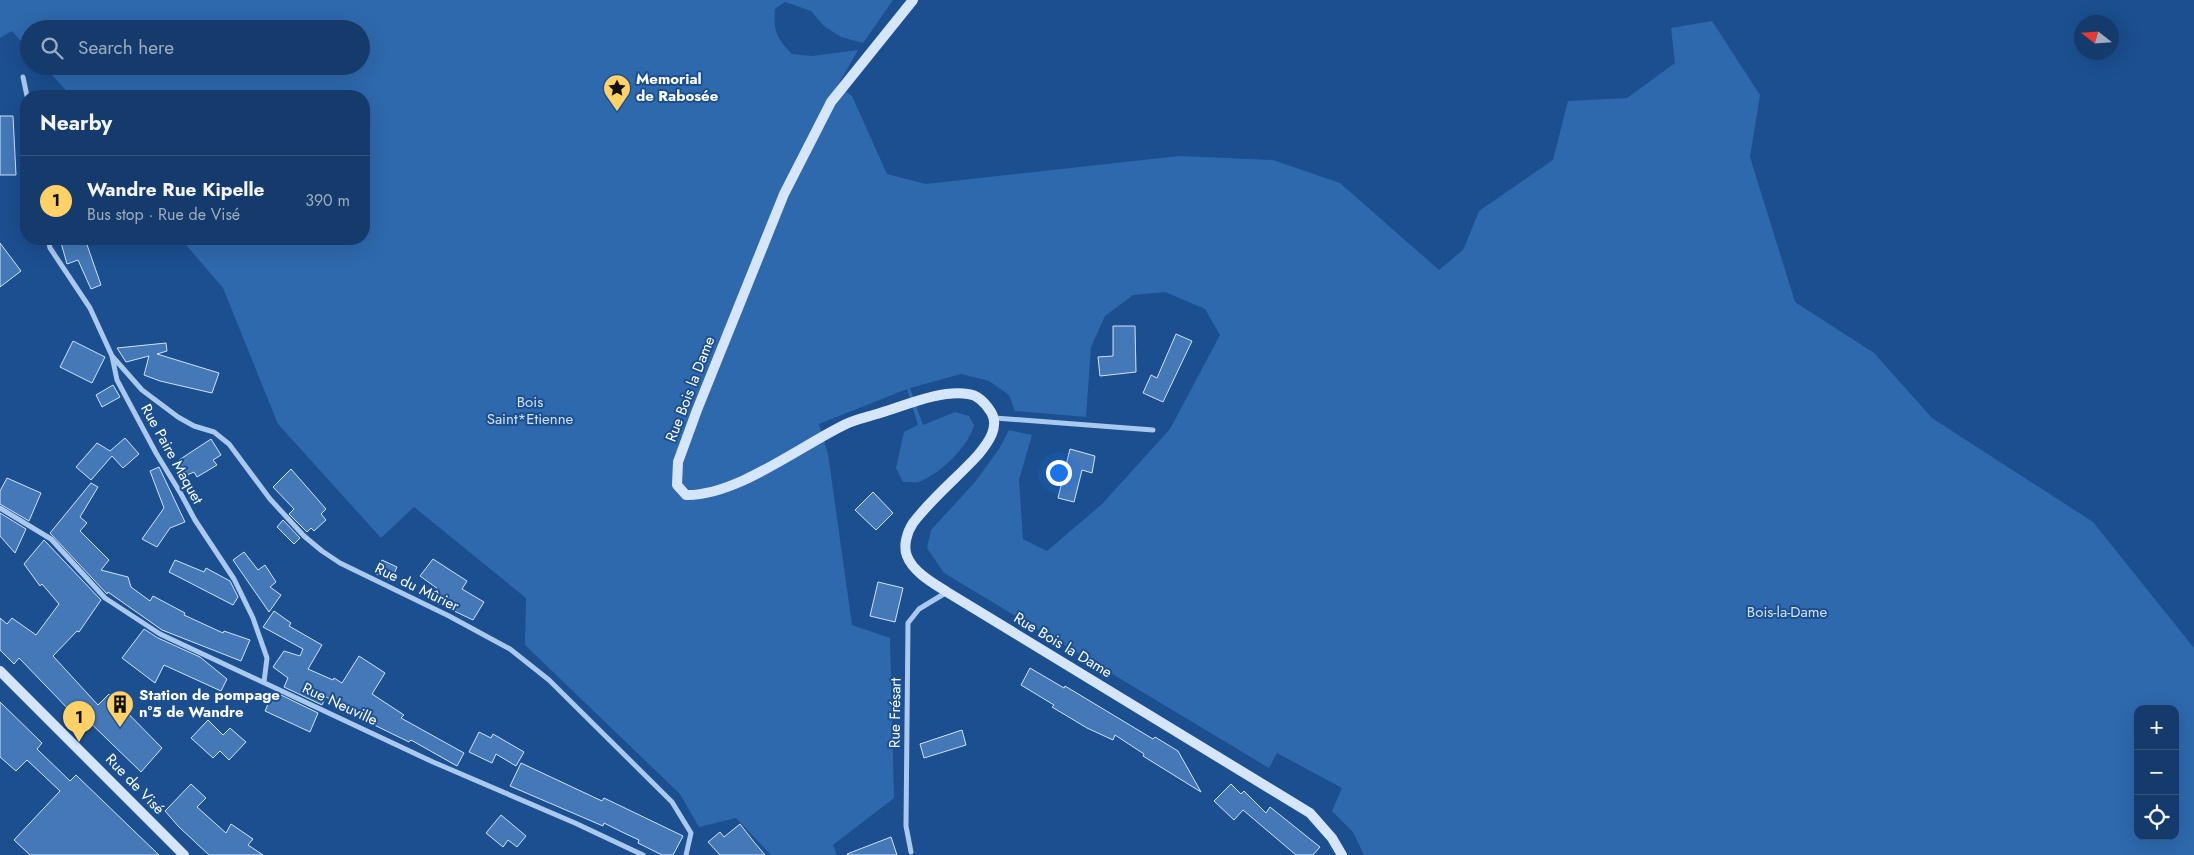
<!DOCTYPE html>
<html lang="en">
<head>
<meta charset="utf-8">
<style>
  body { margin:0; font-family:Jost,sans-serif; background:#214673; color:#f1f3f6 }
  .controls { position:absolute; right:15px; bottom:15px; display:grid; overflow:hidden; border-radius:10px; box-shadow:0 5px 20px #0002 }
  .controls button { width:45px; height:45px; display:grid; place-items:center; padding:0; border:0; border-bottom:1px solid #33557e; background:#143b6b; color:#f1f3f6; font:25px sans-serif }
  .compass { position:absolute; left:2074px; top:15px; width:45px; height:45px; border-radius:50%; background:#143b6b; box-shadow:0 5px 20px #0002; rotate:287deg }
  .you { position:absolute; left:1058px; top:472px; width:18px; height:18px; margin:-12px; border:4px solid #fff; border-radius:50%; background:#1a73e8; box-shadow:0 0 0 8px #1a73e833 }
  .badge { display:grid; place-items:center; width:32px; height:32px; border-radius:50%; background:#ffd166; color:#111; font-size:16px; font-weight:700 }
  .pin { position:absolute; translate:-50% -41px; filter:drop-shadow(0 1px 2px #0008) }
  .pin::after { content:''; position:absolute; top:26px; width:18px; height:15px; background:inherit; clip-path:polygon(0 0,100% 0,50% 100%) }
  .list { margin:0; padding:0; list-style:none }
  h2 { display:flex; justify-content:space-between; align-items:center; height:65px; margin:0; padding:0 20px; font-size:21px }
  h2 small { font-size:16px; font-weight:400; color:#9dadc1 }
  .list li { display:grid; grid-template-columns:32px 1fr auto; gap:15px; align-items:center; box-sizing:border-box; height:90px; padding:0 20px; border-top:1px solid #33557e }
  .list b { display:block; font-size:19px; white-space:nowrap }
  .list p { margin:0; font-size:16px; white-space:nowrap; color:#9dadc1 }
  .list em { font-size:16px; font-style:normal; color:#9dadc1 }
  .icon { flex:none; width:28px; height:28px; fill:none; stroke:currentColor; stroke-width:2; stroke-linecap:round; stroke-linejoin:round }
  .map { position:relative; flex:none; width:2194px; height:855px; overflow:hidden }
  .search { position:absolute; background:#143b6b; box-shadow:0 5px 20px #0002; left:20px; top:20px; width:350px; height:55px; display:flex; align-items:center; gap:12px; box-sizing:border-box; padding:0 18px; border-radius:28px; color:#9dadc1; font-size:19px }
  .panel { position:absolute; background:#143b6b; box-shadow:0 5px 20px #0002; left:20px; top:90px; width:350px; height:155px; border-radius:20px }
  .map>svg:first-child { display:block }
</style>
</head>
<body>
<div class="map">
<svg width="2194" height="855" viewBox="0 0 2194 855">
  <rect width="100%" height="100%" fill="#1b4f8f"/>
  <path fill="#2e69ad" fill-rule="evenodd" d="M0 0H893L863 43 841 37 824 26 811 11 785 2 775 9C773 31 777 39 792 54L812 56 858 50 838 85 852 96 887 174 926 184 1179 156 1273 160 1340 183 1439 270 1463 250 1479 211 1553 160 1568 101 1627 98 1675 63 1671 28 1712 21 1760 95 1750 157 1795 302 1874 353 1932 418 2093 522 2194 648V855H1364L1353 832 1332 811 1342 788 1277 753 1269 768 944 573 927 548 931 530 975 482 999 449 1009 430 1032 435 1019 480 1023 539 1047 551 1102 504 1170 429 1220 335 1205 309 1165 292 1133 295 1105 316 1091 347 1086 417 1015 411 1009 395 989 381 961 374 910 388 923 425 955 412 969 416 974 425C969 446 940 474 919 482 915 483 909 482 903 482L896 468 904 432 918 425 907 389 819 424 828 454 852 625 890 638 894 798 833 845 837 855H771L736 818 699 827 680 794 525 645 526 598 414 507 381 538 278 424 223 288 181 239H364V96H71L44 66H361V29H29V50L12 31 0 38ZM2138 709H2175V836H2138Z"/>
  <path fill="#4478b7" stroke="#cfe3fa" d="M0 116H13L16 175H0Z
    M60 239H85L101 285 91 289 78 260 67 264Z
    M0 243 21 271 0 287Z
    M1113 326H1135L1136 372 1100 376 1098 357 1113 356Z
    M1176 334 1192 341 1163 402 1143 393 1151 375 1157 378Z
    M73 341 105 357 92 383 60 367Z
    M166 343 167 351 157 354 219 373 212 393 160 381 144 375 149 356 126 362 117 348Z
    M113 385 120 397 102 407 96 395Z
    M125 438 139 454 123 468 112 456 91 480 76 467 97 443 110 451Z
    M211 439 221 455 213 460 217 465 197 477 194 472 187 475 179 460Z
    M1070 449 1095 456 1092 473 1082 470 1074 502 1058 498Z
    M159 467 185 522 170 528 157 547 142 539 164 508 150 471Z
    M291 469 326 509 321 514 326 520 314 531 311 528 307 532 289 514 294 509 273 487Z
    M7 478 41 493 29 521 0 504V491Z
    M91 483 98 487 80 517 87 523 80 531 109 560 101 570 128 577 131 587 150 601 153 596 185 613 184 615 223 633 224 631 250 640 241 661 162 630 108 592 107 594 50 533Z
    M873 492 893 513 876 530 855 510Z
    M0 513 26 529 15 553 0 536Z
    M283 520 300 538 294 544 277 527Z
    M44 540 101 600 79 632 77 631 53 656 98 705 109 694 162 748 141 772 76 709 72 713 19 658 14 664 0 650V618L7 624 12 618 36 635 59 604 42 584 40 586 24 564Z
    M244 552 258 570 265 565 276 582 270 587 281 595 269 612 233 560Z
    M433 559 467 581 462 589 484 602 473 620 431 600 438 589 420 576Z
    M175 560 204 572 206 568 230 581 238 597 233 605 169 572Z
    M382 560 397 567 391 581 376 574Z
    M878 582 903 588 895 622 870 616Z
    M274 611 291 623 289 626 322 645 308 669 333 680 334 678 342 683 359 656 385 673 372 694 404 715 401 718 464 753 457 766 411 740 409 742 364 720 342 705 326 697 322 705 284 687 288 678 273 667 284 651 300 656 303 649 263 627Z
    M144 629 158 638 200 657 227 679 221 691 164 665 155 683 122 658Z
    M1030 668 1064 688 1065 686 1153 739 1155 737 1178 751 1201 792 1143 756 1144 754 1115 735 1113 740 1087 728 1052 707 1054 705 1021 685Z
    M281 695 318 713 310 732 265 711 271 697 279 700Z
    M0 702 42 743 37 749 70 781 76 775 159 855H30L14 840 60 791 27 760 16 771 0 757Z
    M208 720 223 735 230 728 246 742 229 760 220 751 213 758 191 738Z
    M962 730 966 745 924 758 920 744Z
    M479 732 491 738 493 734 524 752 516 766 496 754 492 763 469 752Z
    M521 763 602 801 604 798 683 836 673 855H662L638 843 639 840 622 832 604 823 603 826 510 786Z
    M191 784 206 798 197 807 226 833 231 824 253 839 248 845 263 855H209L179 827 165 811Z
    M1231 784 1241 794 1244 791 1266 813 1270 807 1320 847 1313 855H1296L1243 810 1234 820 1214 801Z
    M501 815 526 836 517 847 508 840 503 847 486 833Z
    M740 824 754 842 765 855H720L708 842 720 832 724 837Z
    M891 837 897 855H848L847 854Z"/>
  <g fill="none" stroke-linecap="round" stroke-linejoin="round">
    <path stroke="#a9c9ee" stroke-width="5" d="M23 77 27 96
      M48 239 50 248 90 308 112 356 117 380 156 453 181 494 195 520 234 579 253 618 267 658 264 682
      M112 356 142 390 178 417 194 426 214 432 229 444 270 499 304 536 322 551 340 563 449 616 510 649 549 680 672 802 691 833 686 855
      M995 418 1153 430
      M0 508 51 539 105 598 160 634 433 762 575 823 643 855
      M911 852 906 826 908 623 919 609 947 592"/>
    <path stroke="#d6e6fa" stroke-width="10" d="M913 0 831 102 784 194 697 410 678 462 677 485 686 495C736 496 799 447 844 425 855 419 868 417 880 413 907 405 939 390 968 394 978 395 986 404 991 412 1000 427 988 443 978 455 957 478 932 498 913 523 907 532 903 546 907 556 913 572 933 583 947 592L1310 813 1332 838 1342 855
      M0 671 184 855"/>
  </g>
  <defs>
    <g id="sight-pin" transform="scale(1.4375)"><path d="M0 17L-7.5 6A9.5 9.5 0 1 1 7.5 6Z" fill="#ffd166" stroke="#1b4f8f"/><path d="M0-6L1.8-2.2L6-1.7L2.9 1.2L3.7 5.4L0 3.3L-3.7 5.4L-2.9 1.2L-6-1.7L-1.8-2.2Z" fill="#111"/></g>
    <g id="building-pin" transform="scale(1.4375)"><path d="M0 17L-7.5 6A9.5 9.5 0 1 1 7.5 6Z" fill="#ffd166" stroke="#1b4f8f"/><path d="M-4-6H4V6H1V3H-1V6H-4ZM-2.5-4.3h1.7v1.8h-1.7ZM.8-4.3h1.7v1.8H.8ZM-2.5-1h1.7V.8h-1.7ZM.8-1h1.7V.8H.8Z" fill="#111"/></g>
  </defs>
  <g fill-rule="evenodd">
    <use href="#sight-pin" x="617" y="88"/>
    <use href="#building-pin" x="120" y="704"/>
  </g>
  <g text-anchor="middle" stroke-width="4" stroke-linejoin="round" paint-order="stroke">
    <g font-size="15" font-weight="bold" fill="#fff" stroke="#1b4f8f" text-anchor="start">
      <text x="636" y="84">Memorial<tspan x="636" dy="17">de Rabosée</tspan></text>
      <text x="139" y="700">Station de pompage<tspan x="139" dy="17">n°5 de Wandre</tspan></text>
    </g>
    <g font-size="15" fill="#fff" stroke="#1b4f8f">
      <text transform="translate(690 389) rotate(-69)" y="5">Rue Bois la Dame</text>
      <text transform="translate(172 454) rotate(61)" y="5">Rue Paire Maquet</text>
      <text transform="translate(417 587) rotate(26)" y="5">Rue du Mûrier</text>
      <text transform="translate(1063 645) rotate(31)" y="5">Rue Bois la Dame</text>
      <text transform="translate(340 704) rotate(25)" y="5">Rue Neuville</text>
      <text transform="translate(895 713) rotate(-89)" y="5">Rue Frésart</text>
      <text transform="translate(135 784) rotate(46)" y="5">Rue de Visé</text>
    </g>
    <g font-size="15" fill="#cfe3fa" stroke="#1b4f8f">
      <text x="530" y="407">Bois<tspan x="530" dy="17">Saint*Etienne</tspan></text>
      <text x="1787" y="617">Bois-la-Dame</text>
    </g>
  </g>
</svg>
<div class="controls">
<button>+</button>
<button>−</button>
<button><svg class="icon" aria-label="locate" viewBox="0 0 24 24"><circle cx="12" cy="12" r="6"/><path d="M12 2v4M12 18v4M2 12h4M18 12h4"/></svg></button>
</div>
<svg class="compass" viewBox="-18 -18 36 36"><path d="M0-13l5 13h-10z" fill="#e53935"/><path d="M0 13l5-13h-10z" fill="#9dadc1"/></svg>
<div class="you"></div>
<div class="pin badge" style="left:79px;top:742px">1</div>
<div class="search"><svg class="icon" aria-label="search" viewBox="0 0 24 24"><circle cx="10" cy="10" r="6"/><path d="M15 15l6 6"/></svg>Search here</div>
<section class="panel">
<h2>Nearby<small></small></h2>
<ul class="list">
<li><span class="badge">1</span><div><b>Wandre Rue Kipelle</b><p>Bus stop · Rue de Visé</p></div><em>390 m</em></li>
</ul>
</section>
</div>
</body>
</html>
